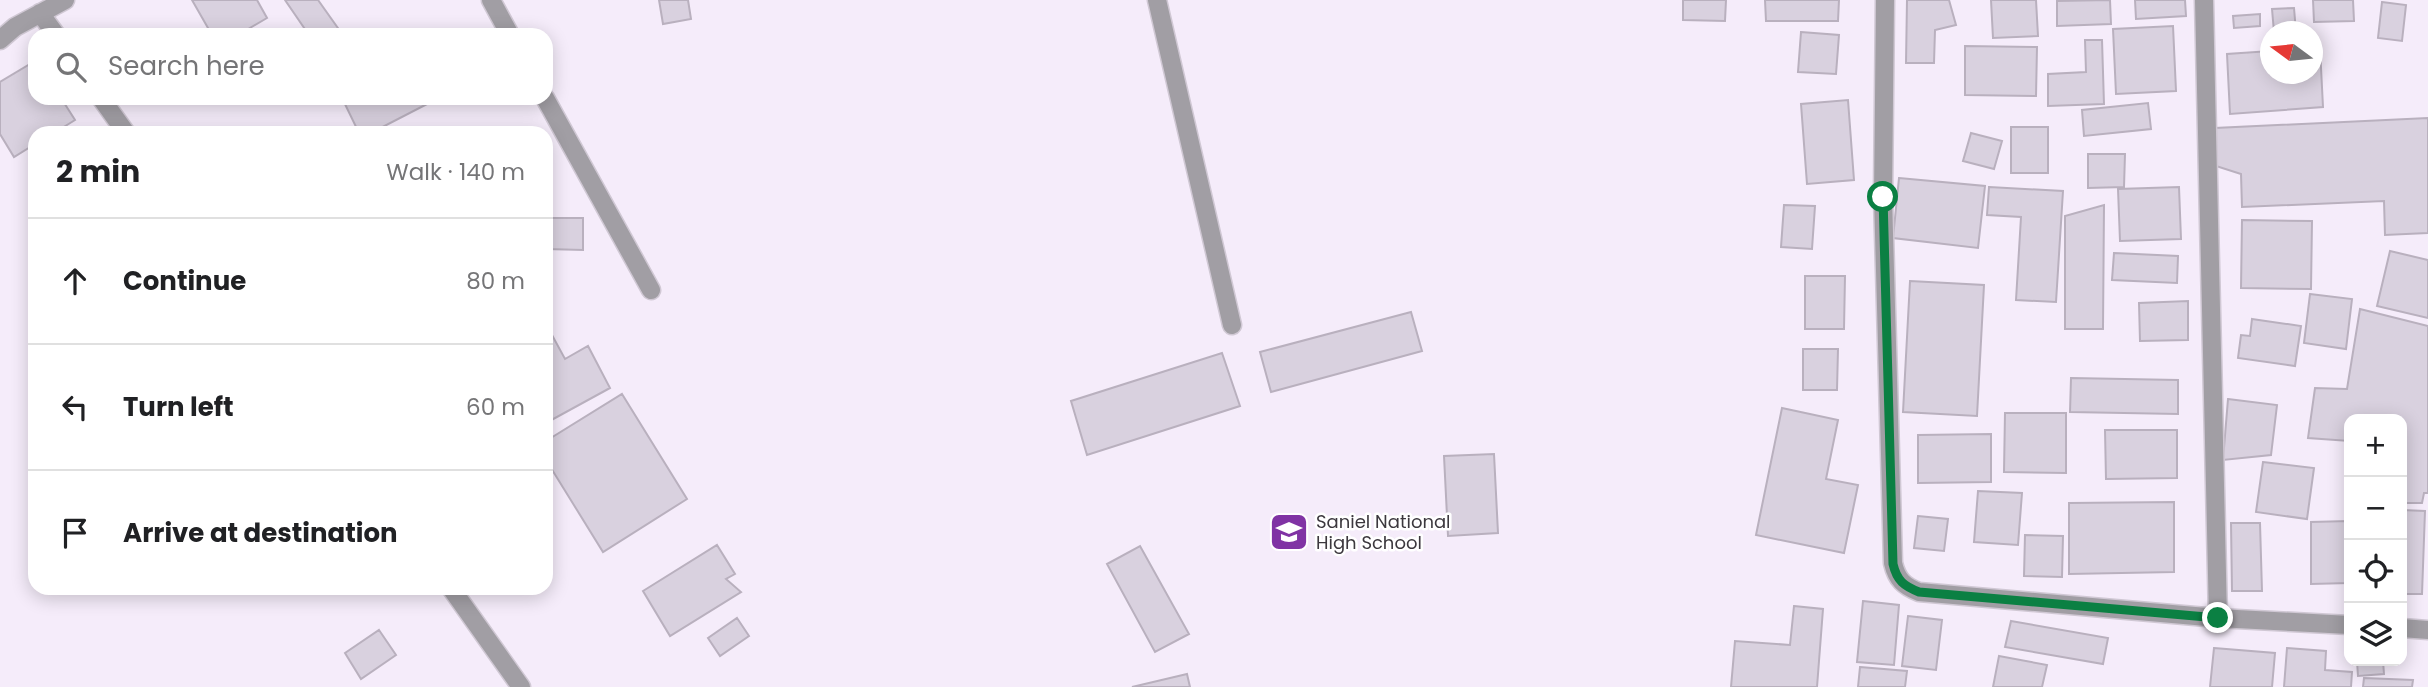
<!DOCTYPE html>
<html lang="en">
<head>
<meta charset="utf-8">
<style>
  body { margin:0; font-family:Poppins,sans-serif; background:#f2f2f2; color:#202124 }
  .controls { position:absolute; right:21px; bottom:21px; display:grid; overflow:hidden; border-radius:14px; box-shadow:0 4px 18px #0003 }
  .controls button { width:63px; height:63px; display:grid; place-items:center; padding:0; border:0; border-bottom:2px solid #e0e0e0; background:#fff; color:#202124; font:35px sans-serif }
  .compass { position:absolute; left:2260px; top:21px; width:63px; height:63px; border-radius:50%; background:#fff; box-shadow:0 4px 18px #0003; rotate:285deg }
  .stop { position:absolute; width:21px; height:21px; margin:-16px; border:5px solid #0b8043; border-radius:50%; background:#fff }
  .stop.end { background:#0b8043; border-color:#fff; box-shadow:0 2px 7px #0008 }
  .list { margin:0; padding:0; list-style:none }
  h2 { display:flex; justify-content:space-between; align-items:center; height:91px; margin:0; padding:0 28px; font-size:30px }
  h2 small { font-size:23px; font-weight:400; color:#757577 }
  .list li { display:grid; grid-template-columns:46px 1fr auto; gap:21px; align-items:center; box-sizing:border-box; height:126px; padding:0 28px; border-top:2px solid #e0e0e0 }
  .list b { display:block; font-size:26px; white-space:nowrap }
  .list em { font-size:23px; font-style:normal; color:#757577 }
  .icon { flex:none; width:38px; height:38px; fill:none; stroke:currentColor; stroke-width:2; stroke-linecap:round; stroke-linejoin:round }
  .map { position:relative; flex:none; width:2428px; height:687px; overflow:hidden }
  .search { position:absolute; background:#fff; box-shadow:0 4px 18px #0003; left:28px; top:28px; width:525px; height:77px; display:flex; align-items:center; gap:18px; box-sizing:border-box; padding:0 24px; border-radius:21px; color:#757577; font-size:26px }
  .panel { position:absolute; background:#fff; box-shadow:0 4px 18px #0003; left:28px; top:126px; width:525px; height:469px; border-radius:21px }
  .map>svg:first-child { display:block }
</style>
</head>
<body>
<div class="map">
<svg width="2428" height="687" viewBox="0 0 2428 687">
  <rect width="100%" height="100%" fill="#f5ecfa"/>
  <path fill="#d9d1df" stroke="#b9b0be" stroke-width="2" d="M192 0H257L267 18 238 35H212Z
    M285 0H318L340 31 334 35H309Z
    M659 0H688L691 19 663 24Z
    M1683 0H1726L1725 21 1683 20Z
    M1765 0H1839L1838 21H1766Z
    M1907 0H1949L1956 25 1935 30 1934 63H1906Z
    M1991 0H2036L2038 36 1993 38Z
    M2110 0 2111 24 2057 26V1Z
    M2135 0H2185L2186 16 2136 19Z
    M2313 0H2353L2354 21 2314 22Z
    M2382 2 2406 5 2402 41 2378 38Z
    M2294 8 2296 32H2274L2272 9Z
    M2260 14V26L2234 28 2233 16Z
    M2173 26 2176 91 2116 94 2113 29Z
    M1801 32 1839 35 1836 74 1798 72Z
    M2085 40H2102L2104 104 2048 106V74L2086 72Z
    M1965 46 2037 47 2036 96 1965 95Z
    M2312 48H2320L2323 107 2230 114 2227 54 2270 51V74H2312Z
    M35 61V98H61L75 120 54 133H35V144L14 157 0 134V82Z
    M342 98H429L431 102 371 133H359Z
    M1848 100 1854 180 1807 184 1801 104Z
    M2148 103 2151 129 2084 136 2082 110Z
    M2428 118V233L2385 235 2384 201 2242 207 2241 174 2216 166 2215 128Z
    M2011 127H2048V173H2011Z
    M1971 133 2002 141 1994 169 1963 161Z
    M2088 154H2125L2124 187 2088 188Z
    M1899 178 1985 186 1978 248 1893 238Z
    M1989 187 2063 191 2056 302 2016 300 2021 217 1987 215Z
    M2179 187 2181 239 2120 241 2118 189Z
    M1784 205 1815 206 1812 249 1781 247Z
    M2104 205 2103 329H2065V216Z
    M546 218H583V250L546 249Z
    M2242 220 2312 221 2311 289 2241 288Z
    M2390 251 2428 260V318L2377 306Z
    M2114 253 2178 256 2177 283 2112 280Z
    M1805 276H1845L1844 329H1805Z
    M1910 281 1984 285 1977 416 1903 412Z
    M2310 294 2352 299 2346 349 2304 343Z
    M2188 301V340L2140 341 2139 303Z
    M2360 309 2428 326V493H2424L2422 503H2402V419H2349V441L2308 438 2315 388 2347 389Z
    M1411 312 1422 351 1271 392 1260 352Z
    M2252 319 2301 326 2295 366 2238 358 2241 335 2250 336Z
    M546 324 565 359 588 346 610 388 546 423Z
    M1803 349H1838L1837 390H1803Z
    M1222 353 1240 406 1087 455 1071 401Z
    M2071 378 2178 380V414L2070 412Z
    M622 394 687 499 603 552 546 460V441Z
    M2228 399 2277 405 2271 455 2223 460Z
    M1782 408 1838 420 1826 479 1858 485 1844 553 1756 535Z
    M2005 413H2066V473L2004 472Z
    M2105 430H2177V478L2106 479Z
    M1991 434V482L1918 483V435Z
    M1494 454 1498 533 1448 536 1444 456Z
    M2263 462 2314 468 2307 519 2256 512Z
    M1978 491 2022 493 2018 545 1974 542Z
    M2174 502V572L2069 574V503Z
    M2402 510 2425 511 2422 594H2402Z
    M1918 516 1948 519 1944 551 1914 548Z
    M2349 521V583L2311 584V522Z
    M2231 523H2260L2262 591H2232Z
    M2025 535 2063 536 2062 577 2024 576Z
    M717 545 735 574 726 579 741 592 670 636 643 591Z
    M1140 546 1189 634 1155 652 1107 564Z
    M1863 601 1899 605 1894 665 1857 662Z
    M1794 606 1823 609 1817 687H1731L1735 641 1790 645Z
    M1908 616 1942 620 1936 670 1902 666Z
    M737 618 749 636 720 656 708 638Z
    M2011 621 2108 638 2103 664 2005 647Z
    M379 630 396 655 361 679 345 653Z
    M2214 648 2275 653 2272 687H2210Z
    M2287 648 2326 651 2325 670 2352 672 2351 687H2284Z
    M1999 656 2047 665 2042 687H1993Z
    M2357 661H2383L2384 674 2358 676Z
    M1860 667 1907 671 1905 687H1858Z
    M1187 674 1190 687H1132Z
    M2364 678 2413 680 2412 687H2363Z"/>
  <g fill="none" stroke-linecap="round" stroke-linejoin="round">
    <g stroke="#d0c8d4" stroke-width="21">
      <path id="minor" d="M491 0 510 35
        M1157 0 1232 325
        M1885 0 1883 197 1893 563C1897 580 1904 586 1919 592L2218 618 2349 625
        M2204 0 2218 618
        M40 13 56 35
        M0 40 15 27 65 0
        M101 98 126 133
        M545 98 651 290
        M451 588 521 687
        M2402 628 2428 630"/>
    </g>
    <use href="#minor" stroke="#a19ea4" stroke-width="18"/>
  </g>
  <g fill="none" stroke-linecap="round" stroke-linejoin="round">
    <path stroke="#0b8043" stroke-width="9" d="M1883 197 1893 564C1897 581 1904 586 1919 592L2218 618"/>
  </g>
  <defs>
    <g id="school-square" transform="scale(2.0125)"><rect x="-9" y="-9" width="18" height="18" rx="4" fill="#8033a4" stroke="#fff"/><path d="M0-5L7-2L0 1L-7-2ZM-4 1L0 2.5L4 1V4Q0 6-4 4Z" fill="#fff"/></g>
  </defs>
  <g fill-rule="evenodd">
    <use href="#school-square" x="1289" y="532"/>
  </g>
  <g text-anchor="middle" stroke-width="5" stroke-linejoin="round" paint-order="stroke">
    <g font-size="18" fill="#3c383e" stroke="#fff" text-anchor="start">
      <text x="1316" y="528">Saniel National<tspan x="1316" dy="21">High School</tspan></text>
    </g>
  </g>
</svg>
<div class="controls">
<button>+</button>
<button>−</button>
<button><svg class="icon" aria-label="locate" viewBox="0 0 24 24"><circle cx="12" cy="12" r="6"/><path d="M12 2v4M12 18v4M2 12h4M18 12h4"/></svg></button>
<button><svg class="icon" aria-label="layers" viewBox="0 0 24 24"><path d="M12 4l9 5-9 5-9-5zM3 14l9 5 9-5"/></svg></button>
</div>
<svg class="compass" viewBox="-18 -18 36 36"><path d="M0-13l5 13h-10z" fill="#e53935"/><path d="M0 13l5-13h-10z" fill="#757577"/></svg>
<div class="stop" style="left:1883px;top:197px"></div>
<div class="stop end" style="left:2218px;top:618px"></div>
<div class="search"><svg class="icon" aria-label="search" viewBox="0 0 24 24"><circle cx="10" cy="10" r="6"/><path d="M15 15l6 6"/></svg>Search here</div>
<section class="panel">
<h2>2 min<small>Walk · 140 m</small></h2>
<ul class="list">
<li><svg class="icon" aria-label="ahead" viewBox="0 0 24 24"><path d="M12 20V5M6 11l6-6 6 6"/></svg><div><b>Continue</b></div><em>80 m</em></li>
<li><svg class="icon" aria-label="left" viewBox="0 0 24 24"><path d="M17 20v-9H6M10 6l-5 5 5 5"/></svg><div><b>Turn left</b></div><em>60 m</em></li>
<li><svg class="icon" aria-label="arrive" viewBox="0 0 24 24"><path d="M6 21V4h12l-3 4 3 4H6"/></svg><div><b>Arrive at destination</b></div></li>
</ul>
</section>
</div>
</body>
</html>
